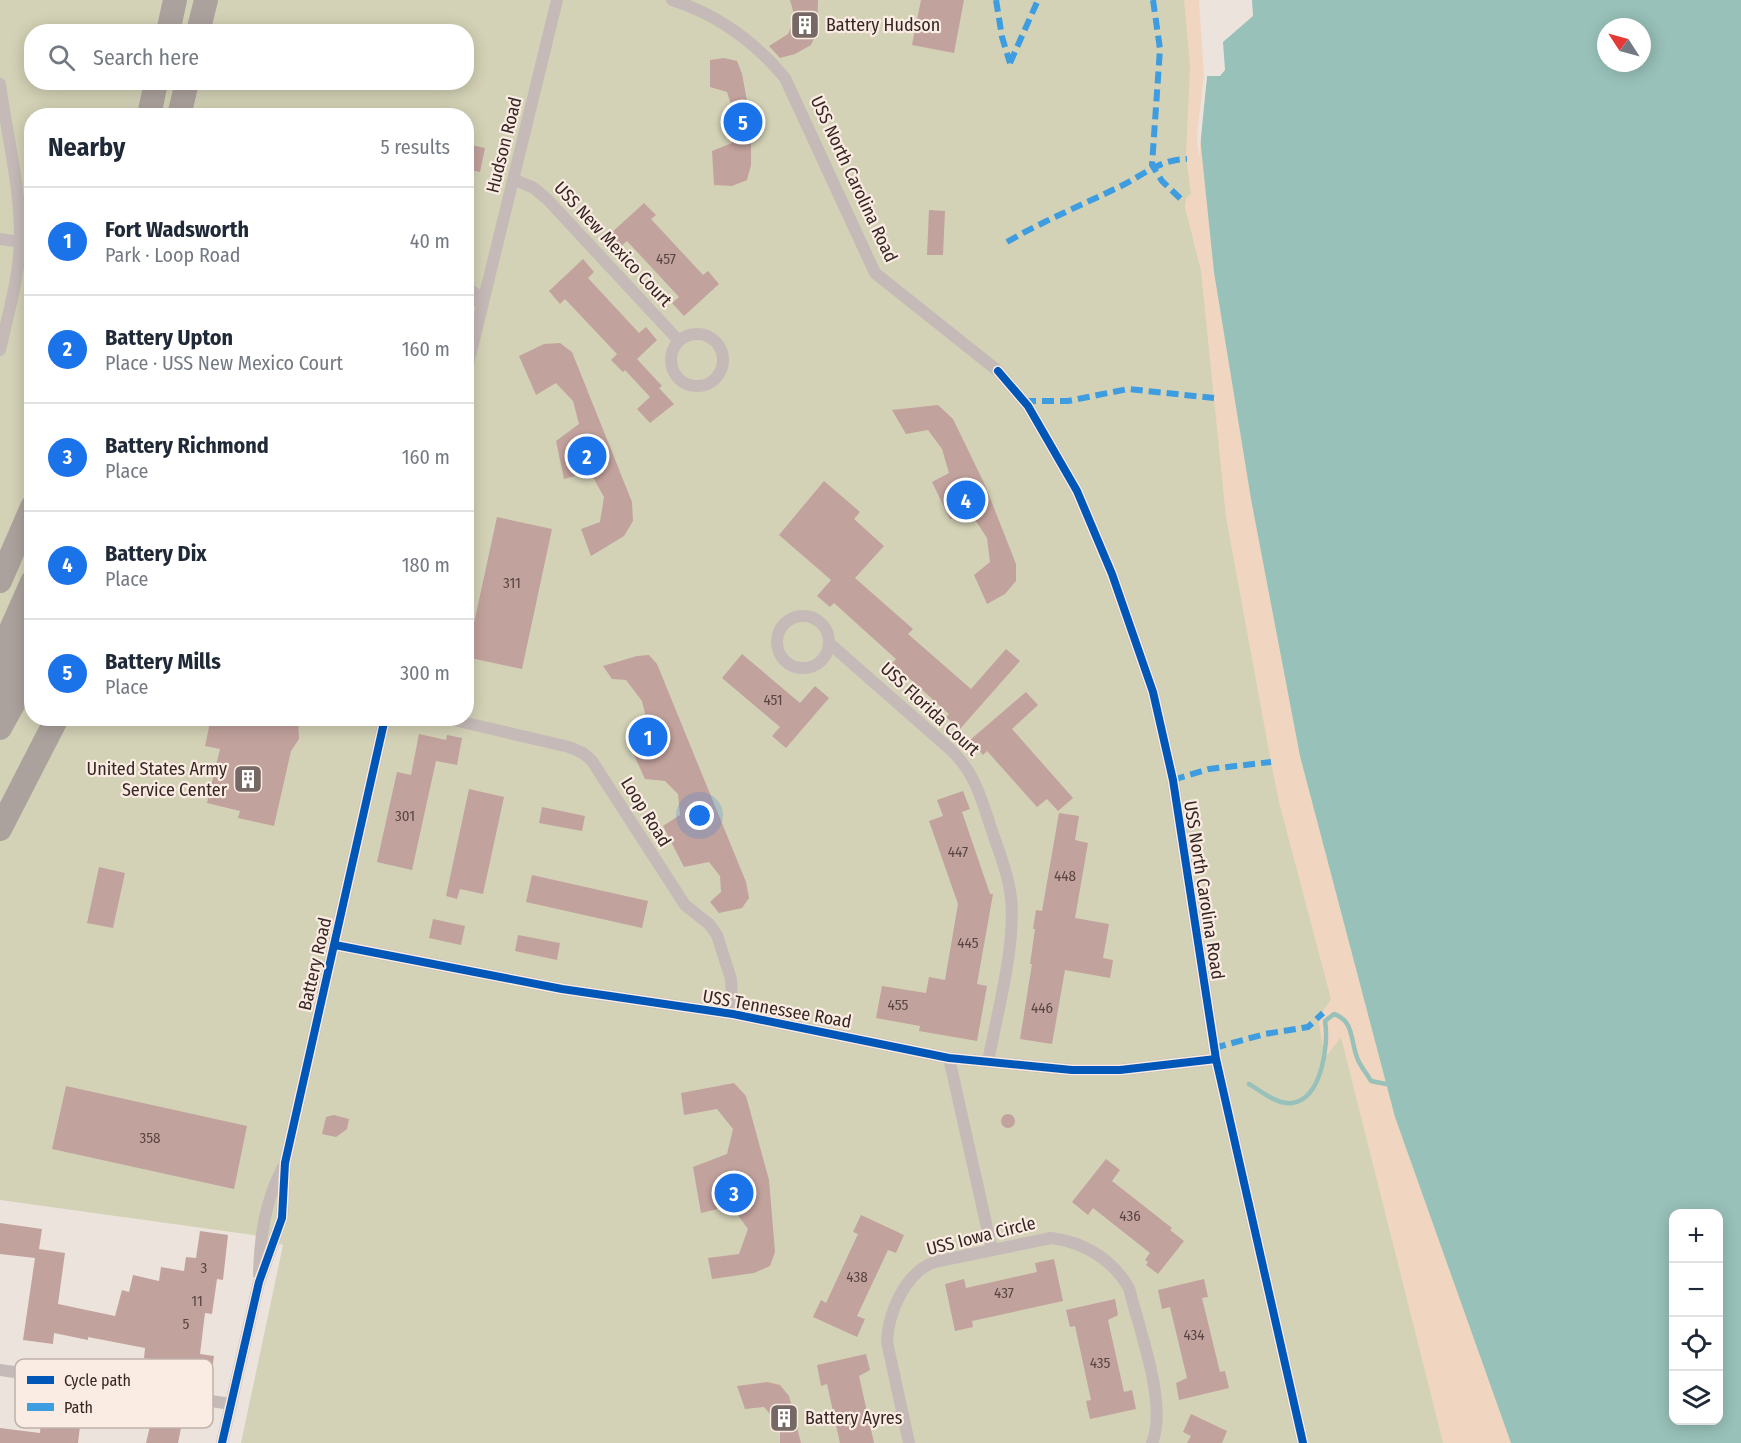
<!DOCTYPE html>
<html lang="en">
<head>
<meta charset="utf-8">
<style>
  body { margin:0; font-family:"Fira Sans Condensed",sans-serif; background:#f2f2f3; color:#1f2937 }
  .controls { position:absolute; right:18px; bottom:18px; display:grid; overflow:hidden; border-radius:12px; box-shadow:0 3px 15px #0003 }
  .controls button { width:54px; height:54px; display:grid; place-items:center; padding:0; border:0; border-bottom:2px solid #e0e1e3; background:#fff; color:#1f2937; font:30px sans-serif }
  .compass { position:absolute; left:1597px; top:18px; width:54px; height:54px; border-radius:50%; background:#fff; box-shadow:0 3px 15px #0003; rotate:306deg }
  .you { position:absolute; left:700px; top:816px; width:21px; height:21px; margin:-15px; border:4px solid #fff; border-radius:50%; background:#1a73e8; box-shadow:0 0 0 9px #1a73e833 }
  .badge { display:grid; place-items:center; width:39px; height:39px; border-radius:50%; background:#1a73e8; color:#fff; font-size:20px; font-weight:700 }
  .pin { position:absolute; translate:-50% -50%; border:3px solid #fff; box-shadow:0 2px 6px #0006 }
  .list { margin:0; padding:0; list-style:none }
  h2 { display:flex; justify-content:space-between; align-items:center; height:78px; margin:0; padding:0 24px; font-size:26px }
  h2 small { font-size:20px; font-weight:400; color:#747a83 }
  .list li { display:grid; grid-template-columns:39px 1fr auto; gap:18px; align-items:center; box-sizing:border-box; height:108px; padding:0 24px; border-top:2px solid #e0e1e3 }
  .list b { display:block; font-size:22px; white-space:nowrap }
  .list p { margin:0; font-size:20px; white-space:nowrap; color:#747a83 }
  .list em { font-size:20px; font-style:normal; color:#747a83 }
  .icon { flex:none; width:33px; height:33px; fill:none; stroke:currentColor; stroke-width:2; stroke-linecap:round; stroke-linejoin:round }
  .map { position:relative; flex:none; width:1741px; height:1443px; overflow:hidden }
  .search { position:absolute; background:#fff; box-shadow:0 3px 15px #0003; left:24px; top:24px; width:450px; height:66px; display:flex; align-items:center; gap:15px; box-sizing:border-box; padding:0 21px; border-radius:24px; color:#747a83; font-size:22px }
  .panel { position:absolute; background:#fff; box-shadow:0 3px 15px #0003; left:24px; top:108px; width:450px; height:618px; border-radius:24px }
  .map>svg:first-child { display:block }
</style>
</head>
<body>
<div class="map">
<svg width="1741" height="1443" viewBox="0 0 1741 1443">
  <rect width="100%" height="100%" fill="#ede3dd"/>
  <path fill="#d3d2b6" fill-rule="evenodd" d="M0 0H1206L1511 1443H241L283 1245 253 1235 0 1200ZM32 32H466V82H32ZM32 116H466V718H32Z"/>
  <path fill="#f0d6c0" d="M1184 0H1310L1560 1443H1443L1341 1037 1325 1058 1318 1019 1331 999 1279 802 1271 762 1226 517 1201 271 1185 207 1186 198 1191 194 1186 157 1190 65Z"/>
  <path fill="#98c1b9" fill-rule="evenodd" d="M1202 0H1741V1443H1511L1395 1117 1300 756 1251 499 1214 272 1200 137 1207 76ZM1606 27H1642V63H1606ZM1674 1214H1718V1420H1674Z"/>
  <path fill="#ede3dd" d="M1199 0H1252L1253 16 1223 42 1225 70 1220 76H1207L1199 158 1197 137 1204 76Z"/>
  <g fill="none" stroke-linecap="round" stroke-linejoin="round">
    <path stroke="#98c1b9" stroke-width="4.5" d="M1249 1084C1261 1091 1277 1105 1292 1103 1322 1099 1329 1044 1325 1021L1334 1014C1355 1021 1350 1042 1358 1060 1361 1067 1367 1074 1371 1081L1386 1084"/>
  </g>
  <path fill="#c2a29d" d="M790 0H818L817 32 811 45 795 54 780 58 769 46 788 34 795 18Z
    M921 0H964L954 53 912 45Z
    M724 58 737 61 742 74 751 122V165L747 180 732 186 714 185 712 151 732 143 736 121 727 92 710 87V60Z
    M466 144 485 148 480 172 466 169Z
    M644 203 656 215 651 219 703 275 708 271 719 284 684 316 672 303 679 297 627 241 620 247 609 235Z
    M929 210 945 211 943 255H927Z
    M583 259 594 272 588 278 639 333 646 327 657 340 637 359 662 386 659 388 674 404 650 423 637 409 650 397 625 370 623 372 611 360 617 354 565 299 560 304 549 291Z
    M560 343 572 352 632 502 633 521 624 536 591 556 581 529 600 522 604 497 590 472 564 479 556 441 579 424 573 401 556 383 536 395 519 356 544 344Z
    M938 405 953 419 985 485 1016 564V581L1005 594 987 604 974 575 990 562 987 538 972 515 950 519 932 482 949 473 942 449 928 430 906 434 892 410Z
    M824 481 860 512 854 519 884 546 855 578 913 629 908 634 971 689 1006 649 1020 661 960 729 946 717 949 714 892 663 896 659 834 603 830 607 817 596 831 580 779 535Z
    M497 517 552 529 522 669 466 657V636L471 637Z
    M742 654 800 703 815 686 829 698 786 748 772 736 780 727 722 678Z
    M649 655 657 664 746 882 749 898 742 908 719 913 710 902 721 892 720 876 709 862 684 867 663 826 680 815 678 794 665 781 645 779 628 742 648 726 642 701 626 680 612 679 603 666 637 656Z
    M1026 692 1038 705 1012 729 1073 798 1058 811 1047 799 1037 807 987 751 983 755 970 740Z
    M211 718H298L299 739 291 751 274 826 238 818 240 811 207 803 220 749 205 746Z
    M419 734 446 740 447 735 462 738 457 765 436 761 412 870 377 862 397 772 411 775Z
    M469 789 504 797 483 894 460 889 457 899 446 896Z
    M963 791 970 809 962 812 990 894H993L977 984 987 986 977 1041 919 1031 920 1026 876 1018 882 986 926 993 929 977 945 980 958 904 929 821 943 816 937 800Z
    M542 807 585 816 582 831 539 823Z
    M1059 813 1079 816 1075 840 1088 843 1075 918 1109 924 1103 958 1113 960 1110 978 1065 970 1052 1044 1020 1039 1032 964H1030L1035 929H1033L1036 910 1042 911Z
    M99 867 125 873 113 928 87 923Z
    M532 875 648 901 642 928 526 902Z
    M433 919 465 926 461 945 429 938Z
    M518 935 560 943 557 960 515 951Z
    M734 1083 746 1096 769 1180 775 1252 770 1266 754 1273 712 1279 708 1258 739 1254 748 1229 731 1206 701 1213 693 1167 727 1154 733 1129 717 1109 684 1115 681 1093Z
    M66 1086 247 1126 234 1189 52 1149Z
    M1001 1121a7 7 0 1 1 14 0a7 7 0 1 1-14 0Z
    M334 1115 349 1119 347 1129 336 1137 322 1134 326 1117Z
    M1106 1159 1120 1170 1112 1181 1172 1228 1170 1230 1184 1241 1158 1274 1146 1265 1148 1262 1145 1260 1150 1253 1093 1208 1088 1215 1072 1202Z
    M861 1215 904 1235 896 1253 888 1250 857 1316 865 1319 857 1337 813 1317 821 1300 826 1303 858 1234 853 1232Z
    M0 1223 42 1229 39 1249 65 1253 58 1304 115 1316 122 1290 129 1292 133 1275 159 1281 161 1267 184 1271 186 1257 196 1258 200 1231 228 1235 223 1280 217 1279 212 1314 205 1313 200 1354 214 1356 212 1370 155 1362V1360L144 1358 145 1348 88 1337V1340L54 1333 53 1344 23 1340 35 1258 0 1254Z
    M1054 1259 1063 1301 972 1321 973 1327 955 1331 945 1284 964 1279 966 1288 1037 1272 1035 1263Z
    M1204 1279 1208 1297 1202 1298 1220 1372 1225 1371 1229 1388 1179 1400 1176 1383 1187 1378 1170 1307 1162 1309 1158 1290Z
    M1115 1299 1118 1315 1108 1320 1124 1392 1132 1390 1136 1409 1090 1419 1086 1401 1091 1400 1075 1326 1070 1327 1066 1310Z
    M866 1354 870 1370 859 1376 874 1443H840L827 1384 821 1386 817 1365Z
    M767 1382 780 1385 789 1396 801 1443H780V1426L764 1407 745 1409 737 1386Z
    M1191 1414 1227 1431 1222 1443H1187L1191 1436 1183 1432Z
    M41 1420 80 1426 78 1443H0V1428L40 1433Z
    M151 1422 181 1428 178 1443H146Z"/>
  <g fill="none" stroke-linecap="round" stroke-linejoin="round">
    <path stroke="#c5bab7" stroke-width="12" d="M672 0C716 14 755 42 785 78L875 273 998 371 1028 406 1077 491 1112 574 1153 692 1173 780 1216 1059 1303 1443
      M0 84C7 136 21 189 20 241 19 278 8 314 0 350
      M515 180 534 188 548 200 679 341
      M0 239 20 242 32 251
      M466 287 483 299
      M466 303 483 299
      M671 360a26 26 0 1 1 52 0a26 26 0 1 1-52 0Z
      M466 372 557 0
      M777 642a26 26 0 1 1 52 0a26 26 0 1 1-52 0Z
      M829 643 951 750C973 771 980 794 989 822 997 847 1008 872 1011 898 1016 946 997 1013 988 1062
      M445 718 569 747 583 753 592 761 685 905 709 924 717 935 731 979 733 1014
      M335 945 562 989 733 1014 949 1058 1072 1070H1120L1216 1059
      M949 1058 992 1250
      M259 1275C260 1236 265 1201 283 1167
      M0 1370 231 1404
      M222 1443 259 1282 282 1218 285 1163 385 718
      M909 1443 887 1342C888 1313 905 1273 934 1262L1051 1238C1084 1242 1112 1259 1129 1288 1139 1330 1168 1404 1152 1443"/>
    <path stroke="#aca29d" stroke-width="24" d="M168 32 175 0
      M198 32 206 0
      M149 116 156 82
      M179 116 187 82
      M0 581 32 507
      M0 654 32 582
      M0 693 32 629
      M0 728 32 670
      M0 829 57 718"/>
    <path stroke="#3e9ce0" stroke-width="6" stroke-dasharray="12 6" stroke-linecap="butt" d="M996 0 1002 37 1010 63
      M1153 0 1160 49 1152 165 1162 181 1184 202
      M1010 63 1038 0
      M1007 242C1043 221 1082 205 1119 187 1142 176 1160 159 1187 159
      M1024 401H1068L1128 389 1214 398
      M1173 780 1209 769 1271 762
      M1214 1048 1265 1034 1308 1027 1323 1013"/>
    <g stroke="#fbece3" stroke-width="11">
      <path id="cycleway" d="M998 371 1028 406 1077 491 1112 574 1153 692 1173 780 1216 1059 1303 1443
        M335 945 562 989 733 1014 949 1058 1072 1070H1120L1216 1059
        M222 1443 259 1282 282 1218 285 1163 385 718"/>
    </g>
    <use href="#cycleway" stroke="#0057b8" stroke-width="8"/>
  </g>
  <defs>
    <g id="building-square" transform="scale(1.5)"><rect x="-9" y="-9" width="18" height="18" rx="4" fill="#766965" stroke="#fbece3"/><path d="M-4-6H4V6H1V3H-1V6H-4ZM-2.5-4.3h1.7v1.8h-1.7ZM.8-4.3h1.7v1.8H.8ZM-2.5-1h1.7V.8h-1.7ZM.8-1h1.7V.8H.8Z" fill="#fff"/></g>
  </defs>
  <g fill-rule="evenodd">
    <use href="#building-square" x="805" y="25"/>
    <use href="#building-square" x="248" y="779"/>
    <use href="#building-square" x="784" y="1418"/>
  </g>
  <g text-anchor="middle" stroke-width="4.5" stroke-linejoin="round" paint-order="stroke">
    <g font-size="15" fill="#594643">
      <text x="666" y="264">457</text>
      <text x="512" y="588">311</text>
      <text x="773" y="705">451</text>
      <text x="405" y="821">301</text>
      <text x="958" y="857">447</text>
      <text x="1065" y="881">448</text>
      <text x="968" y="948">445</text>
      <text x="898" y="1010">455</text>
      <text x="1042" y="1013">446</text>
      <text x="150" y="1143">358</text>
      <text x="1130" y="1221">436</text>
      <text x="204" y="1273">3</text>
      <text x="857" y="1282">438</text>
      <text x="1004" y="1298">437</text>
      <text x="197" y="1306">11</text>
      <text x="186" y="1329">5</text>
      <text x="1194" y="1340">434</text>
      <text x="1100" y="1368">435</text>
    </g>
    <g font-size="18" fill="#362725" stroke="#fbece3" text-anchor="start">
      <text x="826" y="31">Battery Hudson</text>
      <text x="227" y="775" text-anchor="end">United States Army<tspan x="227" dy="21">Service Center</tspan></text>
      <text x="805" y="1424">Battery Ayres</text>
    </g>
    <g font-size="18" fill="#362725" stroke="#fbece3">
      <text transform="translate(504 145) rotate(-76)" y="6">Hudson Road</text>
      <text transform="translate(854 179) rotate(65)" y="6">USS North Carolina Road</text>
      <text transform="translate(613 244) rotate(47)" y="6">USS New Mexico Court</text>
      <text transform="translate(930 709) rotate(43)" y="6">USS Florida Court</text>
      <text transform="translate(646 812) rotate(58)" y="6">Loop Road</text>
      <text transform="translate(1204 890) rotate(81)" y="6">USS North Carolina Road</text>
      <text transform="translate(315 964) rotate(-77)" y="6">Battery Road</text>
      <text transform="translate(777 1009) rotate(10)" y="6">USS Tennessee Road</text>
      <text transform="translate(981 1236) rotate(-14)" y="6">USS Iowa Circle</text>
    </g>
  </g>
  <rect x="15" y="1359" width="198" height="69" rx="9" fill="#fbece3" stroke="#c0b1aa" stroke-width="1.5"/>
  <rect x="27" y="1376" width="27" height="8" fill="#0057b8"/>
  <rect x="27" y="1403" width="27" height="8" fill="#3e9ce0"/>
  <g font-size="16" fill="#362725">
    <text x="64" y="1386">Cycle path</text>
    <text x="64" y="1413">Path</text>
  </g>
</svg>
<div class="controls">
<button>+</button>
<button>−</button>
<button><svg class="icon" aria-label="locate" viewBox="0 0 24 24"><circle cx="12" cy="12" r="6"/><path d="M12 2v4M12 18v4M2 12h4M18 12h4"/></svg></button>
<button><svg class="icon" aria-label="layers" viewBox="0 0 24 24"><path d="M12 4l9 5-9 5-9-5zM3 14l9 5 9-5"/></svg></button>
</div>
<svg class="compass" viewBox="-18 -18 36 36"><path d="M0-13l5 13h-10z" fill="#e53935"/><path d="M0 13l5-13h-10z" fill="#747a83"/></svg>
<div class="you"></div>
<div class="pin badge" style="left:648px;top:737px">1</div>
<div class="pin badge" style="left:587px;top:456px">2</div>
<div class="pin badge" style="left:734px;top:1193px">3</div>
<div class="pin badge" style="left:966px;top:500px">4</div>
<div class="pin badge" style="left:743px;top:122px">5</div>
<div class="search"><svg class="icon" aria-label="search" viewBox="0 0 24 24"><circle cx="10" cy="10" r="6"/><path d="M15 15l6 6"/></svg>Search here</div>
<section class="panel">
<h2>Nearby<small>5 results</small></h2>
<ul class="list">
<li><span class="badge">1</span><div><b>Fort Wadsworth</b><p>Park · Loop Road</p></div><em>40 m</em></li>
<li><span class="badge">2</span><div><b>Battery Upton</b><p>Place · USS New Mexico Court</p></div><em>160 m</em></li>
<li><span class="badge">3</span><div><b>Battery Richmond</b><p>Place</p></div><em>160 m</em></li>
<li><span class="badge">4</span><div><b>Battery Dix</b><p>Place</p></div><em>180 m</em></li>
<li><span class="badge">5</span><div><b>Battery Mills</b><p>Place</p></div><em>300 m</em></li>
</ul>
</section>
</div>
</body>
</html>
